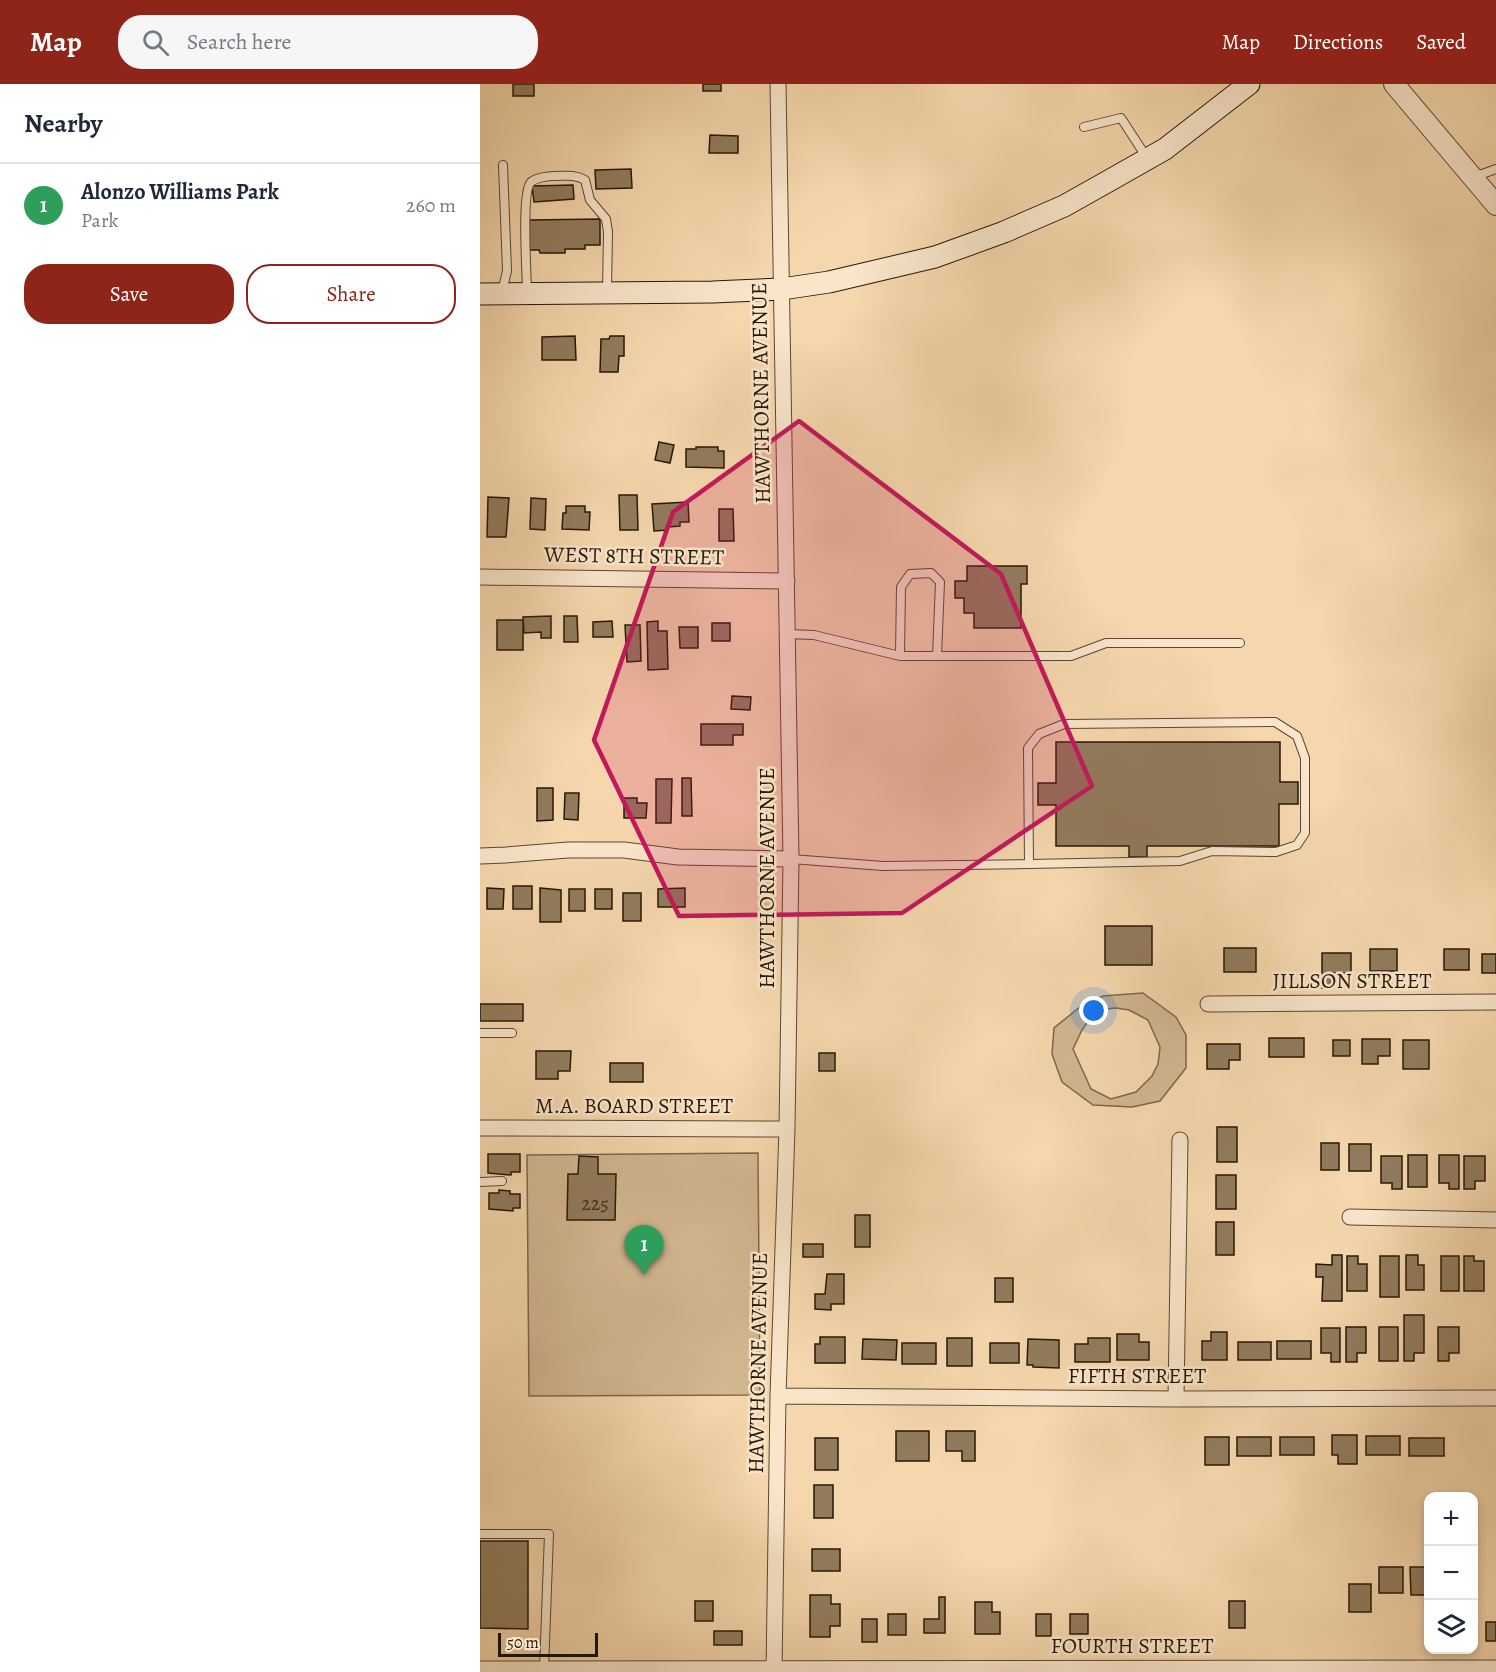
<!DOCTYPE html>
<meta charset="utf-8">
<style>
body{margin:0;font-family:Alegreya,serif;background:#f6f6f7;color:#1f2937}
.controls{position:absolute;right:18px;bottom:18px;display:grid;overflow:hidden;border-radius:12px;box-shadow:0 3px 9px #0003}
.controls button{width:54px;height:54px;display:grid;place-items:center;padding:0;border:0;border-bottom:2px solid #e0e1e3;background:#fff;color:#1f2937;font:30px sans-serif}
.scale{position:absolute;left:18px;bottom:15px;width:100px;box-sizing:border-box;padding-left:6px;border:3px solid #261806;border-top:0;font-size:16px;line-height:21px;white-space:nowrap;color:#261806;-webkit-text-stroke:4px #f9e5ca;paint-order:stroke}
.you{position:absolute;left:614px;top:927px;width:21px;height:21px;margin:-15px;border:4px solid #fff;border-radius:50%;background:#1a73e8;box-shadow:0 0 0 9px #1a73e833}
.badge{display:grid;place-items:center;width:39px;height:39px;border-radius:50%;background:#8f2418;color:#fff;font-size:20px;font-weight:700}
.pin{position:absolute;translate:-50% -50px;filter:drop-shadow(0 2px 3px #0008)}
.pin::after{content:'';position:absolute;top:32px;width:21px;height:18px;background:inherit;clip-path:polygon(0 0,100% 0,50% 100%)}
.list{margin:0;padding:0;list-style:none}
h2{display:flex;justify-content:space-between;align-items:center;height:78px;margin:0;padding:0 24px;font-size:26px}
h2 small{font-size:20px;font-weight:400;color:#747a83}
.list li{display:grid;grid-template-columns:39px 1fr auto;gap:18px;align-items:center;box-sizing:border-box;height:84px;padding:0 24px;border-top:2px solid #e0e1e3}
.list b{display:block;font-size:22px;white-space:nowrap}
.list p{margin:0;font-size:20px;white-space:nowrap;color:#747a83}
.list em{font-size:20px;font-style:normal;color:#747a83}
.actions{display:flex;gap:12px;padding:18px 24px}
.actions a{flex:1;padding:14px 0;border:2px solid #8f2418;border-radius:24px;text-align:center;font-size:21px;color:#8f2418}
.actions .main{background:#8f2418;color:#fff}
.icon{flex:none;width:33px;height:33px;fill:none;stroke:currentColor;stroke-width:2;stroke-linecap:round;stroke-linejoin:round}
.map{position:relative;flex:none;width:1016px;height:1588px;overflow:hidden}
header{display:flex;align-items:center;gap:36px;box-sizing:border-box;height:84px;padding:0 30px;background:#8f2418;color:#fff}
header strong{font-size:28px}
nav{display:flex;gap:33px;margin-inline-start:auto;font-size:21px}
.search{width:420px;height:54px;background:#f6f6f7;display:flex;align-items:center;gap:15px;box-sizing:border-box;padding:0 21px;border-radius:24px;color:#747a83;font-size:22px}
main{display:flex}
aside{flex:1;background:#fff}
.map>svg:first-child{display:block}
.green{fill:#d3b791;stroke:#7c684c;stroke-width:1.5;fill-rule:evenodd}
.building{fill:#927b5d;stroke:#261806;stroke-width:1.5}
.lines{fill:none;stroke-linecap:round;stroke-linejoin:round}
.service-casing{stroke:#5a4830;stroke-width:10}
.minor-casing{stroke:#5a4830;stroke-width:17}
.tertiary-casing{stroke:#5a4830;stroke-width:22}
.secondary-casing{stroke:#261806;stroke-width:23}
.service{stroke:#f9e5ca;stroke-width:8}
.minor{stroke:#f9e5ca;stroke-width:15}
.tertiary{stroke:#f9e5ca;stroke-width:20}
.secondary{stroke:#f9e5ca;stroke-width:21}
.marked{fill:#c2185b;fill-opacity:0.2;stroke:#c2185b;stroke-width:4.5;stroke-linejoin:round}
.labels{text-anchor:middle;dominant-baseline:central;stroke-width:5;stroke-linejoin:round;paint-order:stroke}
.number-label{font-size:20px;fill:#41311c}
.street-label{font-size:22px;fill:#261806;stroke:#f9e5ca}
</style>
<header>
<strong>Map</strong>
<div class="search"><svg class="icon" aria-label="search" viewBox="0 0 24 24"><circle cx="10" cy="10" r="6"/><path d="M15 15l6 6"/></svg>Search here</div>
<nav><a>Map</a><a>Directions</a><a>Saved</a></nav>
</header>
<main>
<aside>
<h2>Nearby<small></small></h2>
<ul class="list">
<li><span class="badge" style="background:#2e9e5b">1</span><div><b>Alonzo Williams Park</b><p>Park</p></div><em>260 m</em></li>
</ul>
<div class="actions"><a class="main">Save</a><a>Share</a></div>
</aside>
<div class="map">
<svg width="1016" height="1588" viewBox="0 0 1016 1588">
<rect width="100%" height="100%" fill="#f6d7ad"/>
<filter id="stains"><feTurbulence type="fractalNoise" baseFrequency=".00333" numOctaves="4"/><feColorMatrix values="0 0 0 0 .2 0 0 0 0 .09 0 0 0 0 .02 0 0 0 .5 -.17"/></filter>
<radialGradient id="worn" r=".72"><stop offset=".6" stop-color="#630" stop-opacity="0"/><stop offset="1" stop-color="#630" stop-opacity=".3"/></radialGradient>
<!-- green -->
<path class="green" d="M663 909 696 933 706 951V984L680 1017 652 1023 613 1021 582 998 572 970 574 944 600 923 623 912ZM636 924 649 926 668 936 680 963 678 980 672 992 656 1008 631 1015 611 1005 593 965 602 946 616 926Z
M278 1069 280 1311 49 1312 47 1071Z"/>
<!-- building -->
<path class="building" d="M33 0H54V12H33Z
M223 0H241V7H223Z
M230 51 258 52V69H229Z
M151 85 152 104 116 105 115 86Z
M93 101 94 115 54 118 52 102Z
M120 135V161H105V165H85V169H60L59 166H49V136Z
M95 252 96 276H62V253Z
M130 252H144V272H139L138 288H120L121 255H129Z
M179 358 194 361 190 379 175 376Z
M216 363H238V367H244V384L206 383V365H216Z
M139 411H157L158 446H140Z
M8 413 29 414 26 453H7Z
M51 414 66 415 65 446 50 445Z
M208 418 209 438H200V442L188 443V446L174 447 172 420Z
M86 422H105V428H110L109 446 82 445 83 429H86Z
M239 425H253L254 457H239Z
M487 482H547V500H541V544H494V529H484V514H475V497H487Z
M71 532V554H61V548L44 549 43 533Z
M84 532H97L98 558H84Z
M17 536H43V566H17Z
M132 537 133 553H113V538Z
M178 537V547H187L188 585 168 586 167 538Z
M232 539H250V557H232Z
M145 541H160L161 577 147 578Z
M199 543H218V564H200Z
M252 612 271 613 270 626 251 625Z
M221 640H263V651H253V661H221Z
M576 658H800V698H818V720H799V762H667V773H649V762H576V721H558V699H576Z
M202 694H211L212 732H202Z
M176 695H192L191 739H176Z
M57 704H73V736L57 737Z
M85 709H99L98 736 84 735Z
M144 714H157V719H167L166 734H144Z
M33 802H52V825H33Z
M7 804 24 805 23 825H7Z
M60 804 81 806V838H60Z
M205 804V823H178V805Z
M89 805H105V827H89Z
M115 805H132V825H115Z
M143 809H161V837H143Z
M625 842H672V881H625Z
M744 864H776V888H744Z
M890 865H917V887H890Z
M964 865H989V886H964Z
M842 869H871V889H851V904H842Z
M1002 870H1016V889H1002Z
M0 920H43V937H0Z
M789 954H824V973H789Z
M882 955H910V972H898V980H882Z
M853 956H870V972H853Z
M923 956H949V985H923Z
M727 960H760V976H749V985H727Z
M56 967H91L90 987H78V995H56Z
M339 969H355V987H339Z
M130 979H163V998H130Z
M737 1043H757V1078H737Z
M841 1059H859V1086H841Z
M869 1060H891V1087H869Z
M8 1070H40V1088H31V1091L8 1089Z
M928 1071H947V1103H928Z
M959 1071H979V1105H969V1099H959Z
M99 1072 118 1073V1090H136L135 1136H87L88 1090H98Z
M901 1072H922V1105H912V1099H901Z
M984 1072H1005V1097H995V1105H984Z
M736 1091H756V1125H736Z
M19 1106 30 1107V1110H40V1124H33V1127L9 1125V1109H19Z
M375 1131H390V1163H375Z
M736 1138H754V1171H736Z
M323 1160H343V1173H323Z
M852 1171H862V1217H842L843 1193H836V1180L852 1181Z
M926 1171H938V1181H944V1206H926Z
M867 1172H878V1180H887V1207H867Z
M900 1172H919V1213H900Z
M961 1172H979V1207H961Z
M984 1172H994V1177H1004V1207H984Z
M347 1190H364V1220H351V1226L335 1225V1210H345Z
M515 1194H533V1218H515Z
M924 1231H944V1269H934V1277H924Z
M866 1243H886V1269H877V1278H866Z
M899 1243H918V1277H899Z
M958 1243H979V1269H969V1277H958Z
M841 1244H860V1278H851V1269H841Z
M731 1248H747V1276H722V1257H731Z
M637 1250H659V1258H669V1276H637Z
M340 1253H365V1279H335V1260H340Z
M467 1254H492V1282H467Z
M608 1254H630V1278H595V1260H608Z
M383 1255 417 1256 416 1276 382 1275Z
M548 1255 579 1256V1284L553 1283V1281H547Z
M797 1257H831V1275H797Z
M758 1258H791V1276H758Z
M422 1259H456V1280H422Z
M510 1259H539V1279H510Z
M416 1347H449V1377H416Z
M466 1347H495V1377H482V1367H466Z
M852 1351H877V1380H858V1371H852Z
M886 1352H920V1371H886Z
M725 1353H749V1381H725Z
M757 1353H791V1372H757Z
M800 1353H834V1371H800Z
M335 1354H358V1386H335Z
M929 1354H964V1372H929Z
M334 1401H353V1434H334Z
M0 1457H48V1545L0 1544Z
M332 1465H360V1487H332Z
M899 1483H923V1509H899Z
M930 1483H948V1511H931Z
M869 1500H891V1528H869Z
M330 1511H351V1520H360V1542H350V1553H330Z
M459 1513H465V1549H444V1535H459Z
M215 1517H233V1537H215Z
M749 1517H765V1544H749Z
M495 1518H512V1528H520V1550H495Z
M408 1530H426V1551H408Z
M556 1530H571V1552H556Z
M590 1530H608V1550H590Z
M382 1535H397V1558H382Z
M1006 1538H1016V1557H1006Z
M234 1547H262V1561H234Z"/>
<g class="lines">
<!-- service casing -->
<g class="service-casing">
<path id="service" d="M604 43 641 34 667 74
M994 93 1016 85
M22 208 27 187 23 81
M47 208C47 191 41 107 51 98 56 94 67 92 74 92 85 92 95 90 105 96L110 116 126 135 128 148 127 207
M308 550 334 551 420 572H591L626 559H760
M420 572 421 503 430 490 451 489 460 498 457 572
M311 775 403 782 549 780 700 777 732 767 796 768 817 761 825 749V674L817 652 795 638 584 640 559 650 548 664 549 780
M0 949H32
M0 1098 22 1097
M0 1450H69L64 1585"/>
</g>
<!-- minor casing -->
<g class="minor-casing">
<path id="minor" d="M0 493 307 497
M0 772 26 771 88 766H144L198 773 311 775
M728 920 1016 918
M0 1044 307 1045
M870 1133 1016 1136
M298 1312 696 1315 1016 1314
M696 1315 700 1056
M0 1585 1016 1584
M294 1588 298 1312 307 1045 311 775 298 0"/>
</g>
<!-- tertiary casing -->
<g class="tertiary-casing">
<path id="tertiary" d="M914 0 1016 121"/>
</g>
<!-- secondary casing -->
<g class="secondary-casing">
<path id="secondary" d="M0 210 233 208 302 205 349 198 455 173 524 148 584 122 625 99 685 65 769 0"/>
</g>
<!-- service -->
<use href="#service" class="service"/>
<!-- minor -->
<use href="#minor" class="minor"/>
<!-- tertiary -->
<use href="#tertiary" class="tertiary"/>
<!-- secondary -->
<use href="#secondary" class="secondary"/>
</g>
<!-- marked area -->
<path class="marked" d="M319 337 521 490 612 702 422 829 199 832 114 656 193 428Z"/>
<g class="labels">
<!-- number labels -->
<g class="number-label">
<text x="115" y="1119">225</text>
</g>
<!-- street labels -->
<g class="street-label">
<text transform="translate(281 309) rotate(-91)">HAWTHORNE AVENUE</text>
<text transform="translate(154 472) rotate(1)">WEST 8TH STREET</text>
<text transform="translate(287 794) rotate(-90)">HAWTHORNE AVENUE</text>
<text x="872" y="897">JILLSON STREET</text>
<text x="154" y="1022">M.A. BOARD STREET</text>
<text transform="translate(278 1279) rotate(-89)">HAWTHORNE AVENUE</text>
<text x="657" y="1292">FIFTH STREET</text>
<text x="652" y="1562">FOURTH STREET</text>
</g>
</g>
<rect width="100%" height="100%" filter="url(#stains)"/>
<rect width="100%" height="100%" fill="url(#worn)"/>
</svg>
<div class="controls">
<button>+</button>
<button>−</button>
<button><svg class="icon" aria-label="layers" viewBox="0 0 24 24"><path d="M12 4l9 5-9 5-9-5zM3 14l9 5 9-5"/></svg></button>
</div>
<div class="scale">50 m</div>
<div class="you"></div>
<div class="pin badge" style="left:164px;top:1191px;background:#2e9e5b">1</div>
</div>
</main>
